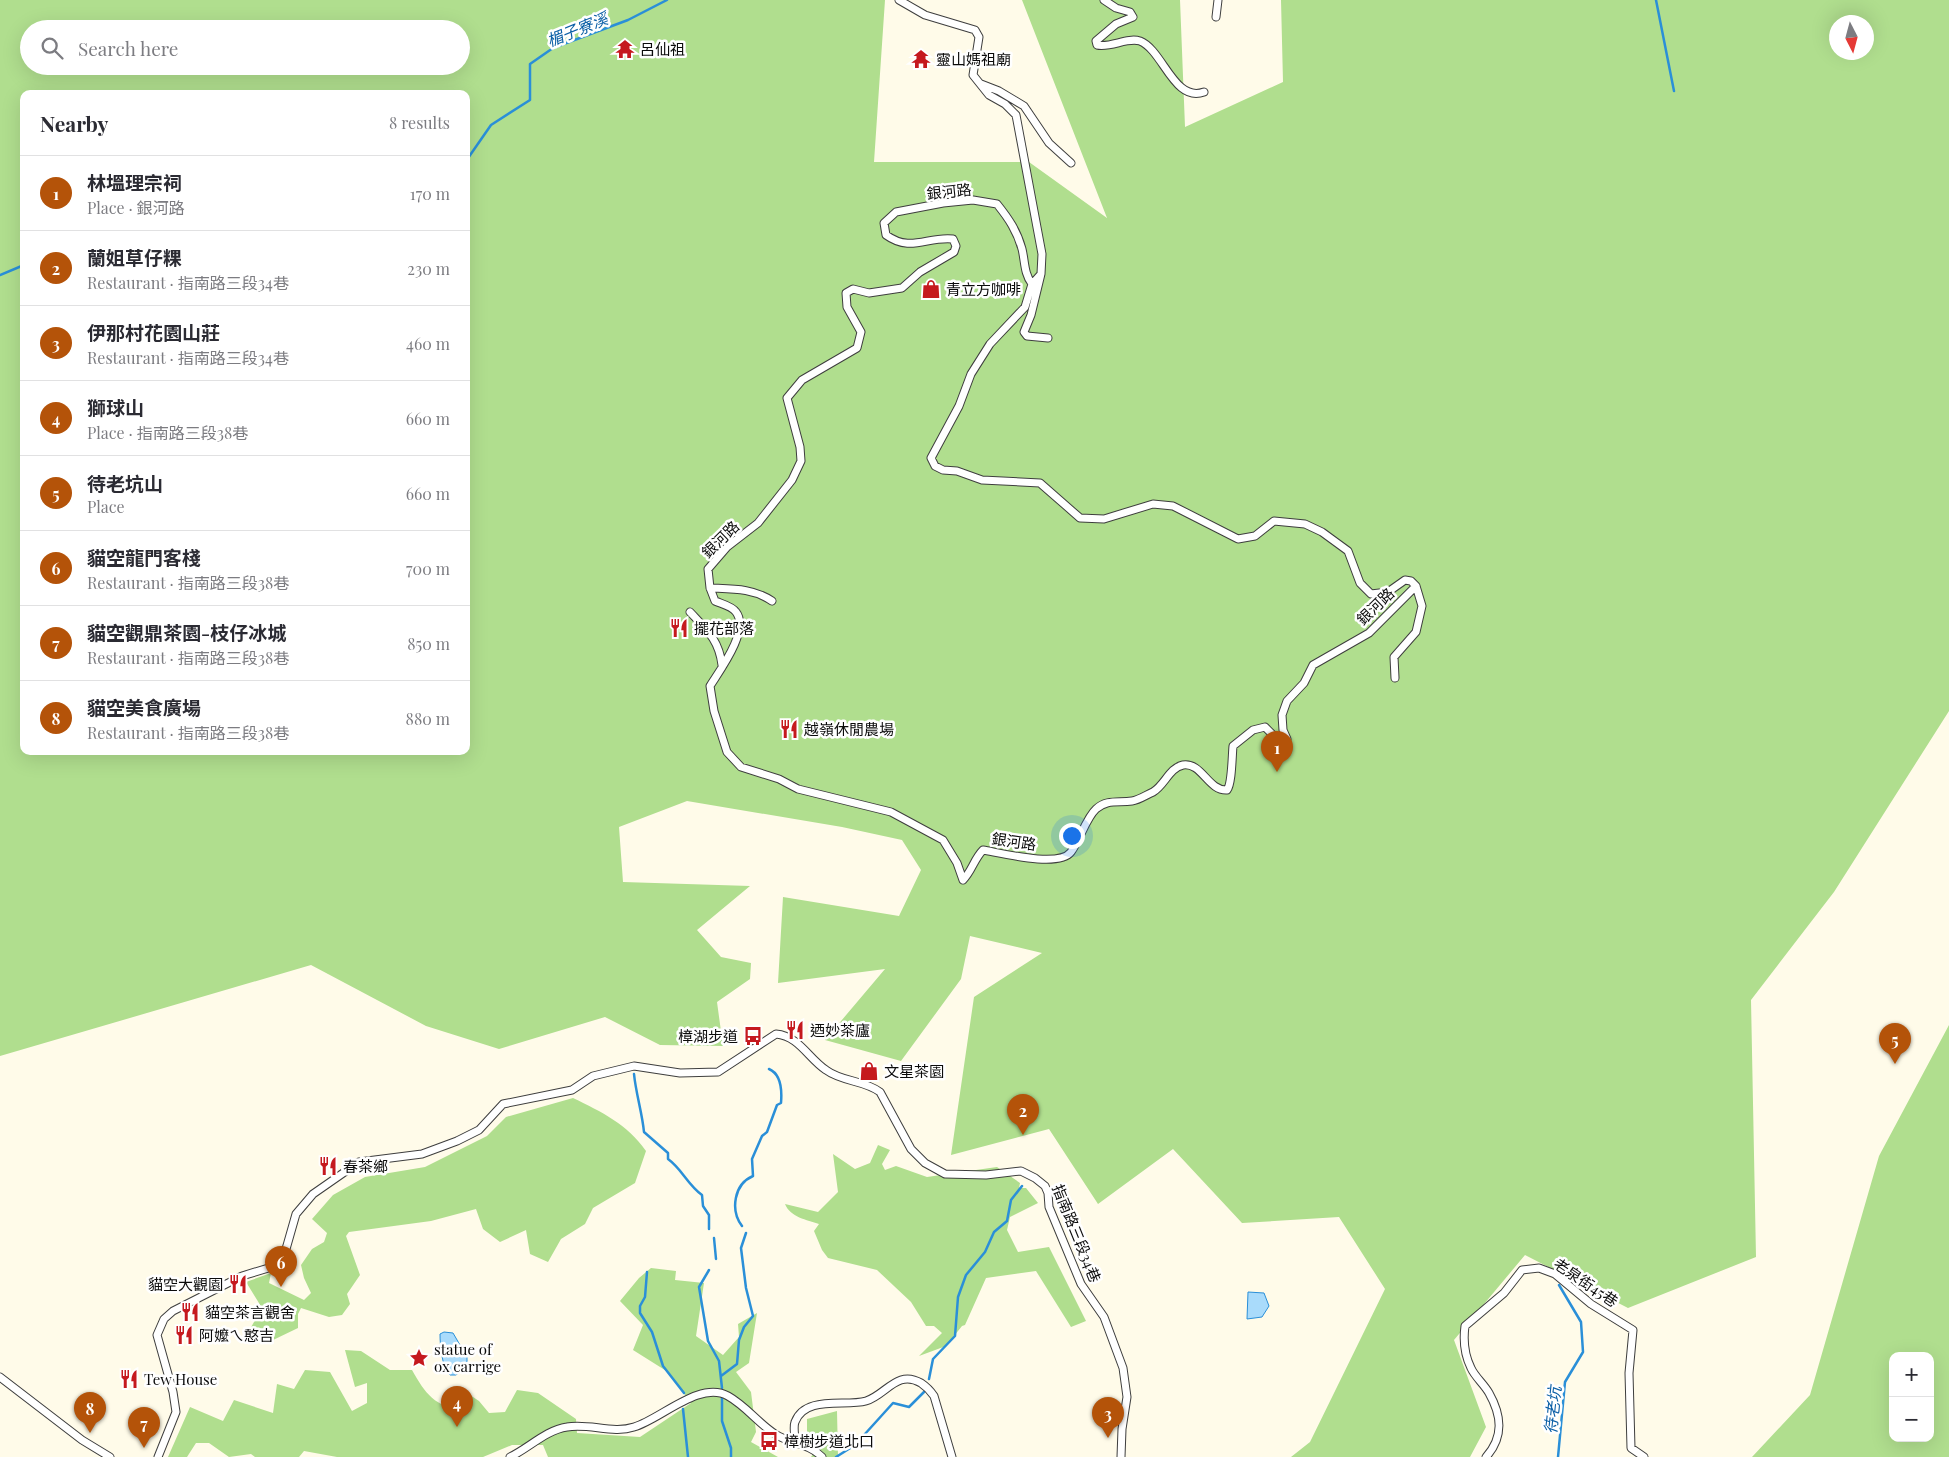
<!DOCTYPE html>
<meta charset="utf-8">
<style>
body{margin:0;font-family:"Playfair Display","Noto Sans TC",serif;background:#f2f2f3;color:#2b2b33}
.controls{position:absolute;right:15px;bottom:15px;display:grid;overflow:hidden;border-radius:10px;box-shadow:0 5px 20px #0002}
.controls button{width:45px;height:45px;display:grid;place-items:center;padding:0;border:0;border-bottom:1px solid #e1e1e2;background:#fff;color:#2b2b33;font:25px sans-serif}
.compass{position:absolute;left:1829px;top:15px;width:45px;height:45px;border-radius:50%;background:#fff;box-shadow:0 5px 20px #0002;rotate:174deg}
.you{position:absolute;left:1071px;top:835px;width:18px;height:18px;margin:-12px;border:4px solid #fff;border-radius:50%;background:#1a73e8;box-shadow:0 0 0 8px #1a73e833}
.badge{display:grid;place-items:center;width:32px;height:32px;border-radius:50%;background:#b45309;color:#fff;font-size:16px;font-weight:700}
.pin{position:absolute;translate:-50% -41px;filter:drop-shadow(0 1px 2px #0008)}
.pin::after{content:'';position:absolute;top:26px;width:18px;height:15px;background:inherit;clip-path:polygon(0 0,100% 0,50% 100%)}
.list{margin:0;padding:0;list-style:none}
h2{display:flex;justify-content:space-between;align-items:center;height:65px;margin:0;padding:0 20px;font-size:21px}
h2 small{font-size:16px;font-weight:400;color:#7c7c81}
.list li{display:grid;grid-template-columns:32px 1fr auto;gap:15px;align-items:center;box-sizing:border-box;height:75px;padding:0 20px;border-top:1px solid #e1e1e2}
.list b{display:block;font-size:19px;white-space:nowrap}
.list p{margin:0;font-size:16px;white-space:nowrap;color:#7c7c81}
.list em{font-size:16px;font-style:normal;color:#7c7c81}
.icon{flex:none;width:28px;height:28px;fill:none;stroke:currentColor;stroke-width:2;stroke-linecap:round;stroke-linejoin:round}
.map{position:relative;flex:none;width:1949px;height:1457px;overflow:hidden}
.search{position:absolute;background:#fff;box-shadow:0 5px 20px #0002;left:20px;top:20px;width:450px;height:55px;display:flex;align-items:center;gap:12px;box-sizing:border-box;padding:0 18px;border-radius:28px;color:#7c7c81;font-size:19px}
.panel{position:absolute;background:#fff;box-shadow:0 5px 20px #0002;left:20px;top:90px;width:450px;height:665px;border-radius:10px}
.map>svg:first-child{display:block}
.forest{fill:#b0de8e;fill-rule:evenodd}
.water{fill:#a9dbfb;stroke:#2a8fd8}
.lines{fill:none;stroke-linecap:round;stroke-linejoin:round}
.stream{stroke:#2a8fd8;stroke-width:2.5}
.minor-casing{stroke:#3e3e3e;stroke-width:9}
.minor{stroke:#fff;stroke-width:7}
.labels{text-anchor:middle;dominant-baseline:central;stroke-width:5;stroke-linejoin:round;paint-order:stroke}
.poi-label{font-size:15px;fill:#0b0b0b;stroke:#fff;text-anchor:start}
.street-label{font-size:15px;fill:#0b0b0b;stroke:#fff}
.water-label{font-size:16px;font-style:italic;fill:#0b5fa6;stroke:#fff}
</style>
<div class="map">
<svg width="1949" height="1457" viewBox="0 0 1949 1457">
<rect width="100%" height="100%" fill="#fffbe9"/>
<!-- forest -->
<path class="forest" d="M0 0H885L874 162H1029L1107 218 1022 0H1180L1185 127 1283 82 1281 0H1949V711L1834 892 1751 1000 1756 1257 1628 1308 1525 1255 1454 1340 1486 1427 1470 1457H1291L1310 1442 1385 1289 1339 1217 1242 1223 1173 1149 1098 1204 1049 1129 951 1155 974 997 1042 953 970 936 961 979 901 1061 825 1040 885 969 778 983 783 897 899 916 921 870 902 840 842 827 687 801 619 827 623 882 750 886 697 930 721 957 751 963 750 979 717 1002 723 1046 660 1045 605 1017 499 1049 426 1026 311 965 0 1056ZM1836 22H1866V52H1836ZM29 29H461V66H29ZM24 94H466V751H24Z
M1949 1025V1457H1752L1810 1395 1879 1156ZM1893 1356H1930V1438H1893Z
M573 1098C602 1112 627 1124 646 1151L635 1183 593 1208 585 1224 561 1239 548 1262 530 1254 526 1230 500 1242 483 1229 476 1209 431 1221 349 1232 346 1236 360 1275 347 1294 350 1304 342 1315 329 1317 301 1308 298 1314V1328L271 1341 261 1340 250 1329 262 1308 246 1282 271 1273 269 1283 304 1300 311 1293 304 1278 301 1265 312 1249 324 1242 327 1233 312 1219 333 1195 365 1177 425 1167 487 1136 506 1117Z
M878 1145 890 1150 882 1164 885 1170 896 1166 927 1177 997 1167 1020 1183 1019 1188H1026L1038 1203 1010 1217 1007 1230 1018 1252 1049 1247 1086 1321 1071 1327 1036 1271 986 1278 965 1325 962 1326 946 1346 919 1356 942 1333 934 1326H926L911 1302 877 1270 828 1258 822 1250 814 1231 819 1224C807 1220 790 1217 785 1204L818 1212 838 1192 833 1154 855 1169 870 1163Z
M651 1268 676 1271 675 1280 704 1283 696 1336 723 1355 739 1337 738 1324 757 1313 749 1363 736 1372 751 1392 756 1432 751 1442 778 1457H548L543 1445H512L483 1457H337L304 1451 299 1457H255L251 1454 229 1457 209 1443H196L187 1457H168L190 1407 223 1421 234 1400 273 1413 277 1384 294 1389 305 1370 330 1372 352 1411 367 1403V1383L355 1387 345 1350 361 1351 390 1370H412C425 1393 435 1408 464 1409V1391L479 1401 489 1413 505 1412 517 1390 538 1393 576 1419 577 1433 640 1437 691 1403 668 1372 633 1350 643 1325 620 1301 639 1278Z
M837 1411 838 1457H811L817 1449 807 1437V1419Z"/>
<!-- water -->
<path class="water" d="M1248 1292 1264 1293 1269 1306 1262 1317 1247 1319Z
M444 1332 453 1333 467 1357V1366L456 1375H450C442 1368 440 1346 440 1334Z"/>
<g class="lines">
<!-- stream -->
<path class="stream" d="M1656 0 1674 91
M466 161 491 125 530 100V64L553 48 628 20 667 0
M0 275 24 265
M634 1074C636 1094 642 1112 644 1132L668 1153V1159C682 1169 687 1184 702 1195L703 1206 709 1215V1229
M742 1226C730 1210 734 1184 753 1176L752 1159 762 1136 767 1132 777 1105 781 1103C782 1091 781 1074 769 1069
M714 1238 716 1259
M709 1270 699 1287 708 1341 719 1361 722 1388
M647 1272 645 1297 640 1306V1313L652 1332 663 1366 684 1393
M721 1376 737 1364 739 1340 744 1327 753 1316 746 1288 741 1248 746 1233
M929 1379 933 1359 955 1336 958 1297 966 1275 985 1252 994 1232 1007 1221 1011 1200 1022 1186
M722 1397V1421L731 1448V1457
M683 1409 688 1457
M836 1457 855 1445 893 1403 909 1407 924 1392
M1558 1457 1565 1382 1583 1352 1581 1322 1559 1285"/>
<!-- minor casing -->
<g class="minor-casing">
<path id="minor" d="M899 0 925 15 975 30 979 37 973 75 989 95 1005 104 1016 115 1042 254 1041 274 1032 284 1025 307 990 344 971 374 959 406 931 458 935 466 943 470 957 471 982 480 1040 483 1080 518 1104 519 1153 504 1173 506 1238 539 1255 536 1274 521 1305 524 1322 532 1348 551 1360 583 1371 594 1388 592 1405 580 1411 581 1416 586 1369 633 1313 665 1304 683 1287 701 1282 715 1283 730 1287 739 1286 743 1282 744 1265 727 1253 730 1233 746C1232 756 1232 784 1227 790 1208 791 1202 762 1183 765 1169 768 1165 785 1153 792 1146 795 1139 800 1132 801 1118 803 1107 799 1096 809 1086 818 1080 840 1071 852 1059 868 1001 853 983 850 974 859 972 871 963 880L957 863 943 840 891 812 798 789 779 779 741 767 727 752 714 711 710 686C720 670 750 630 736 612 732 606 722 604 715 601L710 588 708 569 727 547 758 523 792 480 801 461 800 447 787 398 802 380 857 348 861 332 847 307 846 293 853 289 869 293 902 288 920 272 954 252 956 246 953 239C927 236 911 253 886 235L884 223 896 212 943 203 973 200 997 204C1009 219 1017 231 1022 249 1025 261 1024 274 1032 284
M1104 0 1116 8 1130 12 1133 17 1116 24 1096 41 1097 45C1111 48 1127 37 1140 41 1163 50 1174 103 1204 92
M1216 17 1218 0
M981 84 999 91 1024 106 1049 143 1071 163
M1041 274 1031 315 1024 332 1027 336 1048 338
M710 588C732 589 753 588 772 601
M690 612C707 630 719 640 722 665
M1395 678 1394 657 1416 632 1422 606 1416 586
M0 1377 82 1440 110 1457
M795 1441C795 1435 793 1427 795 1422 805 1395 845 1407 866 1401 886 1395 897 1369 921 1383 927 1387 930 1390 934 1396L952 1457
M158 1457 176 1412 173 1392 157 1335 164 1319 173 1311 242 1276 275 1266 284 1256 296 1214 313 1194 359 1162 422 1154 457 1141 479 1130 503 1104 572 1090 593 1076 634 1066 680 1073 718 1072 776 1034C799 1036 808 1058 826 1070 842 1082 864 1080 880 1092L911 1149 925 1163 945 1174 986 1175 1021 1171 1035 1178 1045 1186 1048 1193 1049 1207 1081 1284 1104 1317 1123 1368 1127 1397 1122 1429 1121 1457
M510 1457C529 1448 546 1430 567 1427 589 1423 613 1434 634 1427 661 1419 700 1380 728 1396 746 1406 758 1423 775 1434 790 1444 809 1443 822 1457
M1486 1457C1504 1437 1502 1416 1489 1393 1484 1384 1475 1377 1471 1368 1464 1354 1463 1341 1465 1326L1504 1293 1522 1270 1539 1268 1555 1274 1591 1304 1633 1330 1629 1373 1631 1448 1644 1457"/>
</g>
<!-- minor -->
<use href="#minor" class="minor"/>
</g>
<!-- icons -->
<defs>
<g id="temple-bare" transform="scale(1.5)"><path d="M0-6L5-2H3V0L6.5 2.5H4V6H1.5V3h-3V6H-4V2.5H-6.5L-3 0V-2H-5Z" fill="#c5191e" stroke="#fff" stroke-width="2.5" paint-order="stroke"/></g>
<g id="shop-bare" transform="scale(1.5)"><path d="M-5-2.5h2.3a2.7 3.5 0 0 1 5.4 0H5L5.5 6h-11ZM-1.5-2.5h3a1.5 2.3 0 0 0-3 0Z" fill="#c5191e" stroke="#fff" stroke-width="2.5" paint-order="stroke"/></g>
<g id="restaurant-bare" transform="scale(1.5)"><path d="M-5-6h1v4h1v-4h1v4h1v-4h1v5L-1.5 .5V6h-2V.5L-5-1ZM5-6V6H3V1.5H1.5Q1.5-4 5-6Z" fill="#c5191e" stroke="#fff" stroke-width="2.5" paint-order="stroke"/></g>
<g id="bus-bare" transform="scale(1.5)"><path d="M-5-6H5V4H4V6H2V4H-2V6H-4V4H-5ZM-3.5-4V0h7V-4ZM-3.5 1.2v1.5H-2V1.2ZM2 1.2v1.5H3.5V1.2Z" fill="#c5191e" stroke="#fff" stroke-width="2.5" paint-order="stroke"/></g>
<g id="sight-bare" transform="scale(1.5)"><path d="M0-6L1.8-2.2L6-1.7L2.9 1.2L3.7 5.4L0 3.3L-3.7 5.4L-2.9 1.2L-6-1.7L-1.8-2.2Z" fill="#c5191e" stroke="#fff" stroke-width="2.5" paint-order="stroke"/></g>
</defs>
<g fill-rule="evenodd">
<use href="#temple-bare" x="625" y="49"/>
<use href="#temple-bare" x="921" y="59"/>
<use href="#shop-bare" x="931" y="289"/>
<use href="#restaurant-bare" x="679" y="628"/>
<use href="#restaurant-bare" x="789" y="729"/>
<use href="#restaurant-bare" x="795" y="1030"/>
<use href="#bus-bare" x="753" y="1036"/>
<use href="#shop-bare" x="869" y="1071"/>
<use href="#restaurant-bare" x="328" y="1166"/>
<use href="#restaurant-bare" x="238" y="1284"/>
<use href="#restaurant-bare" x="190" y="1312"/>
<use href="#restaurant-bare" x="184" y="1335"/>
<use href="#sight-bare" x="419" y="1358"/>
<use href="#restaurant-bare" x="129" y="1379"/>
<use href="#bus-bare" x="769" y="1441"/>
</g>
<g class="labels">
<!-- poi labels -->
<g class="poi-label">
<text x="640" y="49">呂仙祖</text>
<text x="936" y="59">靈山媽祖廟</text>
<text x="946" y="289">青立方咖啡</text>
<text x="694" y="628">擺花部落</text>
<text x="804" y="729">越嶺休閒農場</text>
<text x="810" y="1030">迺妙茶廬</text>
<text x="738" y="1036" text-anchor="end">樟湖步道</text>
<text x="884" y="1071">文星茶園</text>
<text x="343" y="1166">春茶鄉</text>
<text x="223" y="1284" text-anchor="end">貓空大觀園</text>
<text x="205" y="1312">貓空茶言觀舍</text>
<text x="199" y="1335">阿嬤ㄟ憨吉</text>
<text x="434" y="1349">statue of<tspan x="434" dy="17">ox carrige</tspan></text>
<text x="144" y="1379">Tew House</text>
<text x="784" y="1441">樟樹步道北口</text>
</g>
<!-- street labels -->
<g class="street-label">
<text transform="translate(949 191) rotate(-6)">銀河路</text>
<text transform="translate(720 539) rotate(-44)">銀河路</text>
<text transform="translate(1375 606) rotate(-44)">銀河路</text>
<text transform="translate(1014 841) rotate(8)">銀河路</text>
<text transform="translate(1077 1233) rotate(68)">指南路三段34巷</text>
<text transform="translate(1586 1282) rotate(34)">老泉街45巷</text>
</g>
<!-- water labels -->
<g class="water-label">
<text transform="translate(577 29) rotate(-22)">楣子寮溪</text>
<text transform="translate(1552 1410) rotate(-84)">待老坑</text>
</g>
</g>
</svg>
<div class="controls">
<button>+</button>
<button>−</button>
</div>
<svg class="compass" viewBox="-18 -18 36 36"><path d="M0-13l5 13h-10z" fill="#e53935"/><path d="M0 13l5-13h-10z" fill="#7c7c81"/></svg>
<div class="you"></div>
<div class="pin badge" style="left:1277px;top:772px">1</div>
<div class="pin badge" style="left:1023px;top:1135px">2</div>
<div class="pin badge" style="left:1108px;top:1438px">3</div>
<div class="pin badge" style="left:457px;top:1427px">4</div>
<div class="pin badge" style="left:1895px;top:1064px">5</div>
<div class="pin badge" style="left:281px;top:1287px">6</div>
<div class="pin badge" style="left:144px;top:1448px">7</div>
<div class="pin badge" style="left:90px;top:1433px">8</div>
<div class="search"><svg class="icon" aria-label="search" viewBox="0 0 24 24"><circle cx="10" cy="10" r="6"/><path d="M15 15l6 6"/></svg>Search here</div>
<section class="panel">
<h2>Nearby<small>8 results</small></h2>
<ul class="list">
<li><span class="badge">1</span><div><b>林塭理宗祠</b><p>Place · 銀河路</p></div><em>170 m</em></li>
<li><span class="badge">2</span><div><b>蘭姐草仔粿</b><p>Restaurant · 指南路三段34巷</p></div><em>230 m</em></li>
<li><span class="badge">3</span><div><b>伊那村花園山莊</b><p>Restaurant · 指南路三段34巷</p></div><em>460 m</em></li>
<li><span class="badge">4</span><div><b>獅球山</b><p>Place · 指南路三段38巷</p></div><em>660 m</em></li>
<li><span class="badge">5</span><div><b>待老坑山</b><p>Place</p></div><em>660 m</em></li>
<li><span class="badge">6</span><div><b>貓空龍門客棧</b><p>Restaurant · 指南路三段38巷</p></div><em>700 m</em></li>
<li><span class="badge">7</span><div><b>貓空觀鼎茶園-枝仔冰城</b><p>Restaurant · 指南路三段38巷</p></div><em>850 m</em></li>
<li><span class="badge">8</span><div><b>貓空美食廣場</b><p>Restaurant · 指南路三段38巷</p></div><em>880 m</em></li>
</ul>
</section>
</div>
